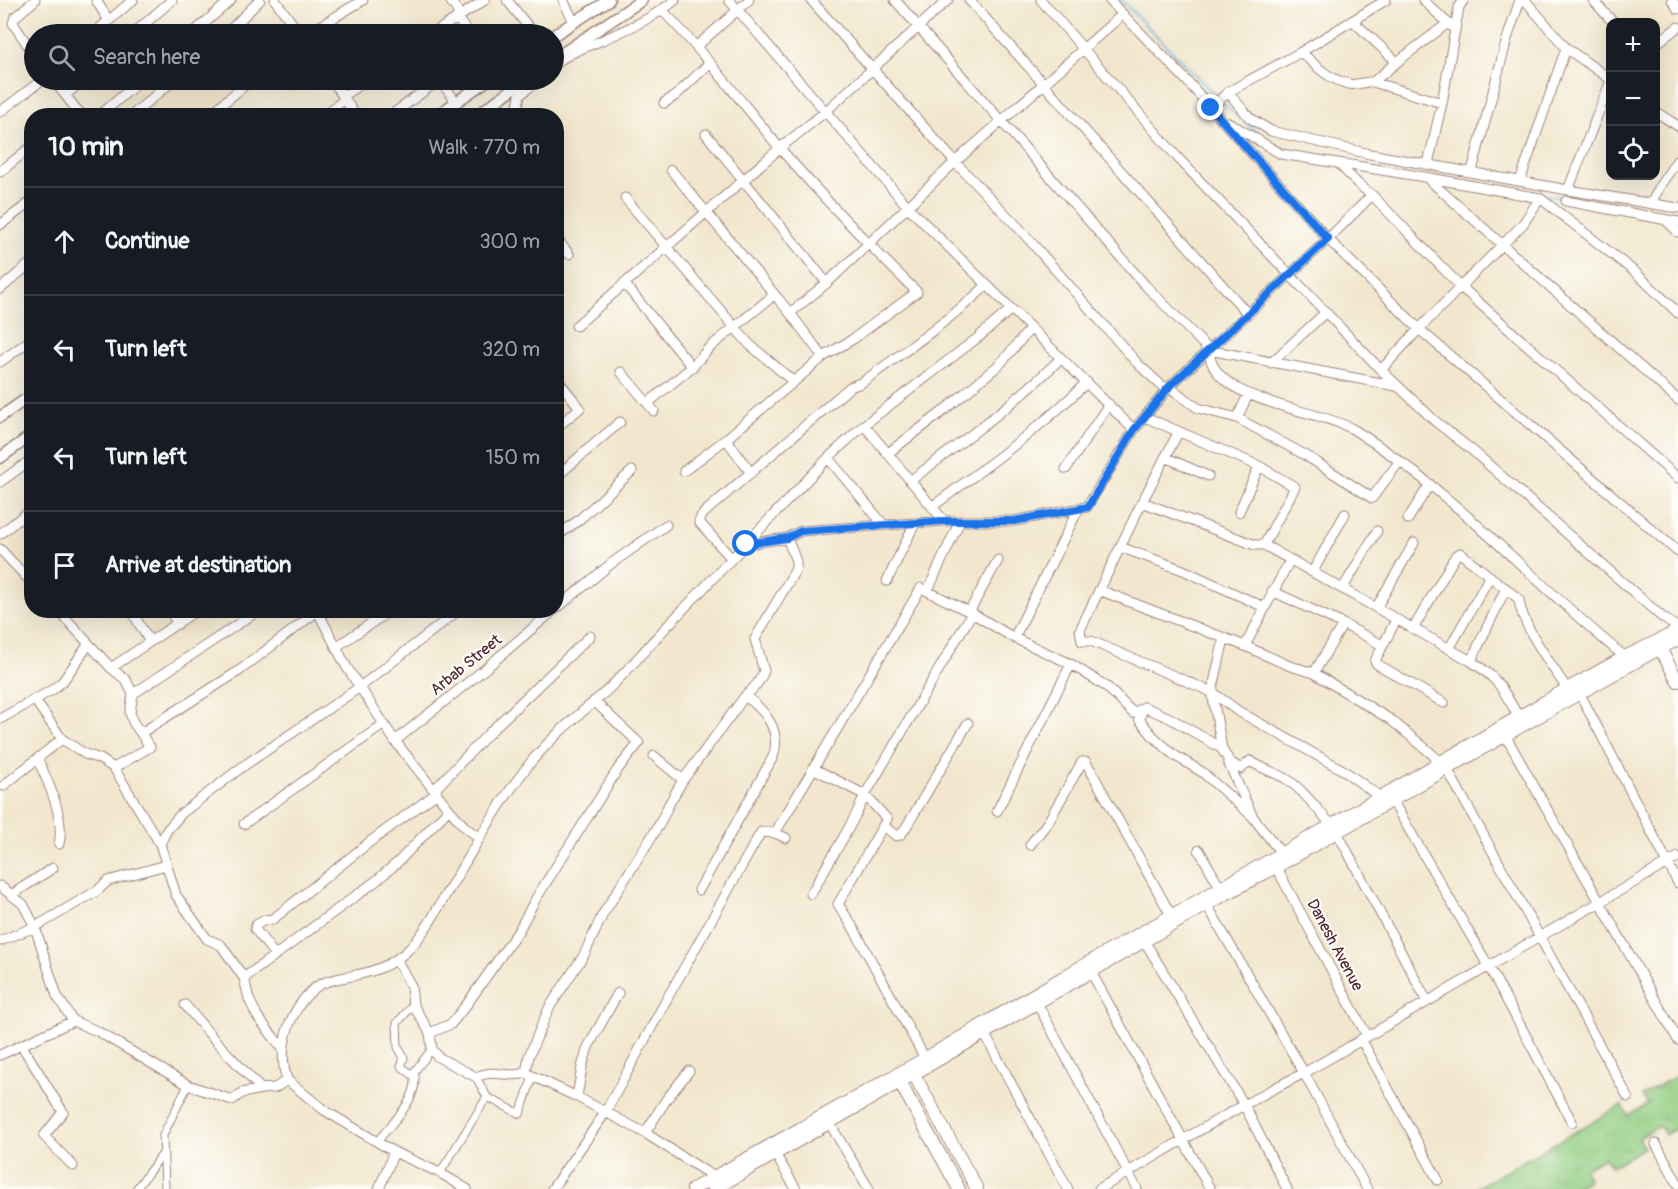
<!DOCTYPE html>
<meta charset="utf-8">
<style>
body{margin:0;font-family:Pangolin,sans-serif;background:#242831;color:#f1f3f6}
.controls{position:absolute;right:18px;top:18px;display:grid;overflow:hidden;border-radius:12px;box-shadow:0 6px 24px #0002}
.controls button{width:54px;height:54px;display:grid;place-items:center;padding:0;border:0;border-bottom:2px solid #363941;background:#171b24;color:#f1f3f6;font:30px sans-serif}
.stop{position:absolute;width:18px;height:18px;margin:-14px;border:4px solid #1a73e8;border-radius:50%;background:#fff}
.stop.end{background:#1a73e8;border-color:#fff;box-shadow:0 2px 6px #0008}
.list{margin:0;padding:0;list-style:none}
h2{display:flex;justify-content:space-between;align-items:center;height:78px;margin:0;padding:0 24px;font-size:26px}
h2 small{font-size:20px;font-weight:400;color:#9ea1a6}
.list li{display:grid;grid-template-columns:39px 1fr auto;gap:18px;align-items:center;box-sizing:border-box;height:108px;padding:0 24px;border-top:2px solid #363941}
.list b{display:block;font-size:22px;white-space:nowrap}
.list em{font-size:20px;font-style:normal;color:#9ea1a6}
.icon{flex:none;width:33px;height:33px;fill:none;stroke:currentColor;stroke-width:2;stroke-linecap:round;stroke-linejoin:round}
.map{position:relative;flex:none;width:1678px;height:1189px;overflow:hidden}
.search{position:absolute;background:#171b24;box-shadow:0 6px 24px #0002;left:24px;top:24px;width:540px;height:66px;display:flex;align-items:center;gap:15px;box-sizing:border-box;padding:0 21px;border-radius:33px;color:#9ea1a6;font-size:22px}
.panel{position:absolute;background:#171b24;box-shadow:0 6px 24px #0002;left:24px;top:108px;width:540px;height:510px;border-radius:24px}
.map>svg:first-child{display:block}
.park{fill:url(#park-tufts);stroke:#6e7656;stroke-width:1.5}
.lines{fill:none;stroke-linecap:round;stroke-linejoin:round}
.stream{stroke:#62afdb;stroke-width:2}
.pedestrian-casing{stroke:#9e837c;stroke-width:9}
.minor-casing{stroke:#9e837c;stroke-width:11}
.tertiary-casing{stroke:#9e837c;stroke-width:13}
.secondary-casing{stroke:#9e837c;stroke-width:14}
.pedestrian{stroke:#fff;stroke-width:7}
.minor{stroke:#fff;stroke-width:9}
.tertiary{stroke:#fff;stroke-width:10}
.secondary{stroke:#fff;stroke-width:12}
.route{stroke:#1a73e8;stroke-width:8}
.labels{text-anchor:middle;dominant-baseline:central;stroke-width:4.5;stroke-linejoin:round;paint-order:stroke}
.street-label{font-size:16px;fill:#4a1f2b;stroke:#fdfcf7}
</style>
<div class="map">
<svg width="1678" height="1189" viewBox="0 0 1678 1189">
<defs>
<pattern id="park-tufts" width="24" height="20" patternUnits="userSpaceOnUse" patternTransform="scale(1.5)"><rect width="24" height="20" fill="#92cd82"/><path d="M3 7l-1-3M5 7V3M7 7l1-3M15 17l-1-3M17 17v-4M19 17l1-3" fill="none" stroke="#7fb070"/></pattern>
</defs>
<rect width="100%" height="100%" fill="#fdfcf7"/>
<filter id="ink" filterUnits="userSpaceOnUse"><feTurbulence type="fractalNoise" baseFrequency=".0167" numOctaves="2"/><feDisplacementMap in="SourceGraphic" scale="12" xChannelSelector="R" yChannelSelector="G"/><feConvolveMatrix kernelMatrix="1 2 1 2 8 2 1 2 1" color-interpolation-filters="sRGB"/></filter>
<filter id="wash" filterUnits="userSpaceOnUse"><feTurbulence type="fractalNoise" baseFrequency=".008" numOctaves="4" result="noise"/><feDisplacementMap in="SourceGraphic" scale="24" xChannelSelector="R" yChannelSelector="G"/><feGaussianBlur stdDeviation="1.35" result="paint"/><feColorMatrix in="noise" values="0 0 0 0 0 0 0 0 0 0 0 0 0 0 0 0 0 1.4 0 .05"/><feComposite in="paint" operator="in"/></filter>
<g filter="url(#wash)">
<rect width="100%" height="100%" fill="#f2e7ce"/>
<!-- park -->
<path class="park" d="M1678 1075V1127L1665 1135 1660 1126 1639 1138 1644 1148 1611 1167 1605 1157 1584 1169 1589 1180 1573 1189H1474L1622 1105 1628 1115 1647 1105 1642 1095Z"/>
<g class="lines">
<!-- stream -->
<path class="stream" d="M1121 0 1218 98
M1222 102 1263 138
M1275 145 1289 151
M1540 194 1564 198"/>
</g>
</g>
<g filter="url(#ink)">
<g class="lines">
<!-- pedestrian casing -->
<g class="pedestrian-casing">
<path id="pedestrian" d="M413 1005 397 1023 398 1047 404 1058 401 1066 415 1077
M487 1097 520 1114 533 1076
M377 1142C392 1122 421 1098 414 1072L432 1049
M440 1173 487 1097 476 1077
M136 1189 164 1152
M165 1189 163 1135 188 1085"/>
</g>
<!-- minor casing -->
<g class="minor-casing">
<path id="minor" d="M96 0 109 21
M275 0 300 34
M450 0 458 12 457 18 469 34
M507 0 534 34
M563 0 574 22
M729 0 909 208 1134 430
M811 0 955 162 1018 227 1137 363 1163 387H1169L1198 408 1237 418
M895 0 1145 285 1209 350 1396 386
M969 0 1248 314
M1041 0 1177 157 1381 370 1436 422 1473 451 1662 617 1678 628
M1109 0 1187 81 1328 239 1419 329 1678 552
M1423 0 1452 27
M1525 0 1566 48 1610 79
M1593 0 1613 22
M1672 0 1678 9
M662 10C704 53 740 100 778 146 822 197 869 245 917 292L853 339 823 357 726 439 684 471
M1353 21 1397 62 1373 82
M93 34 133 0
M133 34 172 0
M192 34 231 0
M226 34 260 0
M307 34 363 0
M432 34 485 0
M1656 44 1678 27
M697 46 749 0
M1301 52C1315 65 1329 80 1349 84 1357 86 1364 81 1373 82L1442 103
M34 55 13 23 15 17 35 0
M1397 62 1448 23
M554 65C567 53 584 48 600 41 625 30 654 18 675 0
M53 80 77 110 84 116
M332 80 356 116
M440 80 456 102
M1228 92 1250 118 1271 131 1370 154 1568 190 1678 208
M66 95 83 80
M343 96 366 80
M664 103 675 96 710 63
M1211 108 1228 92 1301 52 1386 0
M0 112 42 80
M1656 112 1678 126
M99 116 141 80
M131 116 174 80
M208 116 251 80
M323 116 345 99
M390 116 439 80
M516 116 520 95 538 80
M1228 122 1281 154 1425 177 1540 198 1635 272 1678 313
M706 134 827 283
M1338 163 1358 184 1372 195 1461 287 1678 478
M1428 164 1442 103 1459 7 1464 0
M671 170 790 313 823 357
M1472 171 1507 39 1520 0
M0 172 32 146
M1428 179 1678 400
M1520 181 1566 48
M1568 190 1610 83
M625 198 749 344 794 382
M1566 201 1678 222
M1652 202 1661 184 1678 159
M1666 220 1678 232
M0 225 32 201
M556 238 569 254
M624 283 692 367
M0 289 32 262
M790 313 827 283 955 162 1123 14
M576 326 780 148 825 112 948 0
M1209 350C1211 404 1320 408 1356 431 1456 494 1534 583 1625 657
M0 362 32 339
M1271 363 1326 312
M1381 370 1419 329 1523 224 1540 198
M621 372 654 411
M556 378 580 408 556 428
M1248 395 1237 418 1305 455 1372 498 1399 462
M648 403 692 367 709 348 774 295
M1145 417 1259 466 1295 487 1264 545
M864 425 944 521
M1178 433 1142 502 1080 630 1082 641H1091L1212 692 1238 711 1343 770 1380 797
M726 439 751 473
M888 453 941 413 1000 364 1031 328
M1165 457 1208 476
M828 458 883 524
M1066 469 1109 404
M556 477 620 422
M910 481C962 441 1015 404 1061 358
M0 482 32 459
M1142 502 1255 545H1264L1471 661C1499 679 1502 688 1518 716
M932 507C985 467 1040 429 1087 382
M1239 512 1259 466
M1408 519 1430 484
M0 534 32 509
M556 537 580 519 632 471
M746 544 787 538 801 531 944 521H1014L1087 507 1134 430 1169 387 1328 239 1372 195
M1120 547 1183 570 1264 607
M0 549 32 583
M732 559 699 522 701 517 705 512 850 387 861 383C904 352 947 322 986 286
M1313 571 1345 514
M887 581 915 523
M1343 588 1377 531
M928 590 959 523
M1099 590 1245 646 1290 666 1314 673 1391 720 1432 754 1439 762
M1272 591 1343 624 1382 645
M1376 608 1414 543
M556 609 612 563 666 525
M58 610 111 668 126 680 133 694 130 713 133 722 150 747 114 768
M169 610 178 624
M317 610 346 666 395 741 449 809 464 826 479 838
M969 612 998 560
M135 617 150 642
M1396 620 1375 661 1377 664 1444 703
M1413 629 1456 555 1460 553 1519 599C1520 623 1553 667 1567 689
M1014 638 1079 508
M1245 646 1290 560
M336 647 391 610
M1449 649 1490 576
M1471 661 1506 588
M111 668 197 610
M1314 673 1343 624
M133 694 259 610
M1580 694 1678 883
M34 699 62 739 85 754 100 759 114 768 160 844 176 895 207 939 221 945 244 978 249 999 257 1016 282 1048
M1144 707 1139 719 1153 736 1174 755 1202 772 1253 817 1281 853
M0 719 52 690 63 681 88 645
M141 733 239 671 319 610
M1505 735 1678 1040
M395 741 486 668 554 610
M1222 749 1212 692 1224 639
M654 756 683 780
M38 760C49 783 65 819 59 844
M1228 762 1252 815
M813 768 865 795 887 819 838 904 854 929 928 1064
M1447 769 1628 1097
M3 786 62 739
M434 790 492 730 590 636
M1392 800 1489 967 1572 1122
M997 811 1071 664
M244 824 384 724
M884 826 896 836 900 835 905 829 968 723
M1337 832 1427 1001
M775 833 921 588 972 613 1014 638 1071 664 1107 687 1133 713 1144 707 1170 718 1221 748 1230 762 1241 769 1250 761C1261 768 1273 772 1285 778 1301 787 1318 811 1332 825
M160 844 167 830 182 813 242 767 360 687 459 610
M1030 845 1048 822 1082 762H1086L1171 915
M1199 850 1220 887
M1276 867 1367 1036
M0 886 23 904 35 927 57 996 73 1021 97 1031 188 1085 232 1100 242 1093 261 1089 275 1088 287 1080C277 1049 288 1015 310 992 323 979 339 979 356 975 377 971 396 963 411 947 425 932 436 912 446 894 472 852 496 807 527 767 548 740 576 717 602 695 621 678 638 658 655 639L828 458 864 425 980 336 1011 309
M699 890 773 757C782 731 765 710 745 696
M811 894C829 860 851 829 865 795L972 613
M11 895 53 868
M1207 905 1304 1073 1367 1189
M0 941 35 927 97 891 108 881 166 865
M1145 942 1243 1103 1287 1189
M275 955 255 929 256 925 265 920 273 919 371 841 437 793
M397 961 411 986 413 1005 430 1033 432 1049 438 1057 476 1077C496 1068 508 1079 526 1073L577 1097 645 1133 714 1177
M1091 972 1210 1189
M244 978 376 881 398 862 449 809
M1037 1003 1137 1189
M185 1005 213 1038 261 1089
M430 1033 451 1024 467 1004 519 930 535 900 618 769 639 743 594 701
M984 1033 1068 1189
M1361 1039 1438 1180
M22 1046 63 1112 44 1136 73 1166
M0 1055 73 1021
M526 1073 529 1056 549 1008 584 955 603 914 659 825 669 804 683 780 745 696C753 690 760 681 764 671L755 639 796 569V561L787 538
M287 1080 324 1110 394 1152 440 1173 467 1189
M577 1097 582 1067 588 1047 618 993
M830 1124 869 1189
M645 1133 666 1100 689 1071
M1656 1144 1678 1184
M775 1154 796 1189
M379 1189 394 1152
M552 1189 605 1113 669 995 761 832 775 833 786 838
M1099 1189C1167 1150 1234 1108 1304 1073L1678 857"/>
</g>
<!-- tertiary casing -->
<g class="tertiary-casing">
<path id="tertiary" d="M554 35 609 0
M554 59 642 0
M436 116 488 80
M476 116 525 80
M0 417 32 395
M0 458 32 435"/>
</g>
<!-- secondary casing -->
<g class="secondary-casing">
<path id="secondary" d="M1656 642 1678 681
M911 1069 977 1189
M898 1079 959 1189
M693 1189 926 1058 1086 964 1332 825 1567 689 1625 657 1678 631
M714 1189 1222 896 1276 867 1523 725 1660 648 1677 640"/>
</g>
<!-- pedestrian -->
<use href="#pedestrian" class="pedestrian"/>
<!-- minor -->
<use href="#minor" class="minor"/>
<!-- tertiary -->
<use href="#tertiary" class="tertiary"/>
<!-- secondary -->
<use href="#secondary" class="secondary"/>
</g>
</g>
<g class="lines" filter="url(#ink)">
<!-- route -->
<path class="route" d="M746 544 787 538 801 531 944 521H1014L1088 507 1134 430 1169 387 1328 239 1211 108"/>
</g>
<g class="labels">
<!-- street labels -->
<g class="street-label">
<text transform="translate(466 665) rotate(-39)">Arbab Street</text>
<text transform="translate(1335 945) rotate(62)">Danesh Avenue</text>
</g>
</g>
</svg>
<div class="controls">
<button>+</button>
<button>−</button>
<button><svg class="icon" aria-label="locate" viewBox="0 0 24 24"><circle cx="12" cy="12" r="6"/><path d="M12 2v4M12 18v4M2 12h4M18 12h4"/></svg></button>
</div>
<div class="stop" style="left:746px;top:544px"></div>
<div class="stop end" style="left:1211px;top:108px"></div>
<div class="search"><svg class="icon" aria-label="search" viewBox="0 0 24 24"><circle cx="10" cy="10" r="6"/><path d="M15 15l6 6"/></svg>Search here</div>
<section class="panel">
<h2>10 min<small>Walk · 770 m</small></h2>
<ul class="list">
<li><svg class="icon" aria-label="ahead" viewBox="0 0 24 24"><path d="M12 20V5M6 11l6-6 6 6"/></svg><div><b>Continue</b></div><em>300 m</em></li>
<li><svg class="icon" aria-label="left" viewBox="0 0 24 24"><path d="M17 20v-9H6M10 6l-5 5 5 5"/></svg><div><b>Turn left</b></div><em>320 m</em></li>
<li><svg class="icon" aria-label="left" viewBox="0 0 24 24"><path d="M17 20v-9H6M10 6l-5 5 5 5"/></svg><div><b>Turn left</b></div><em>150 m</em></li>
<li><svg class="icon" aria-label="arrive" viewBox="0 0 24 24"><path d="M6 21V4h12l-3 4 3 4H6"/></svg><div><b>Arrive at destination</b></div></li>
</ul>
</section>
</div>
